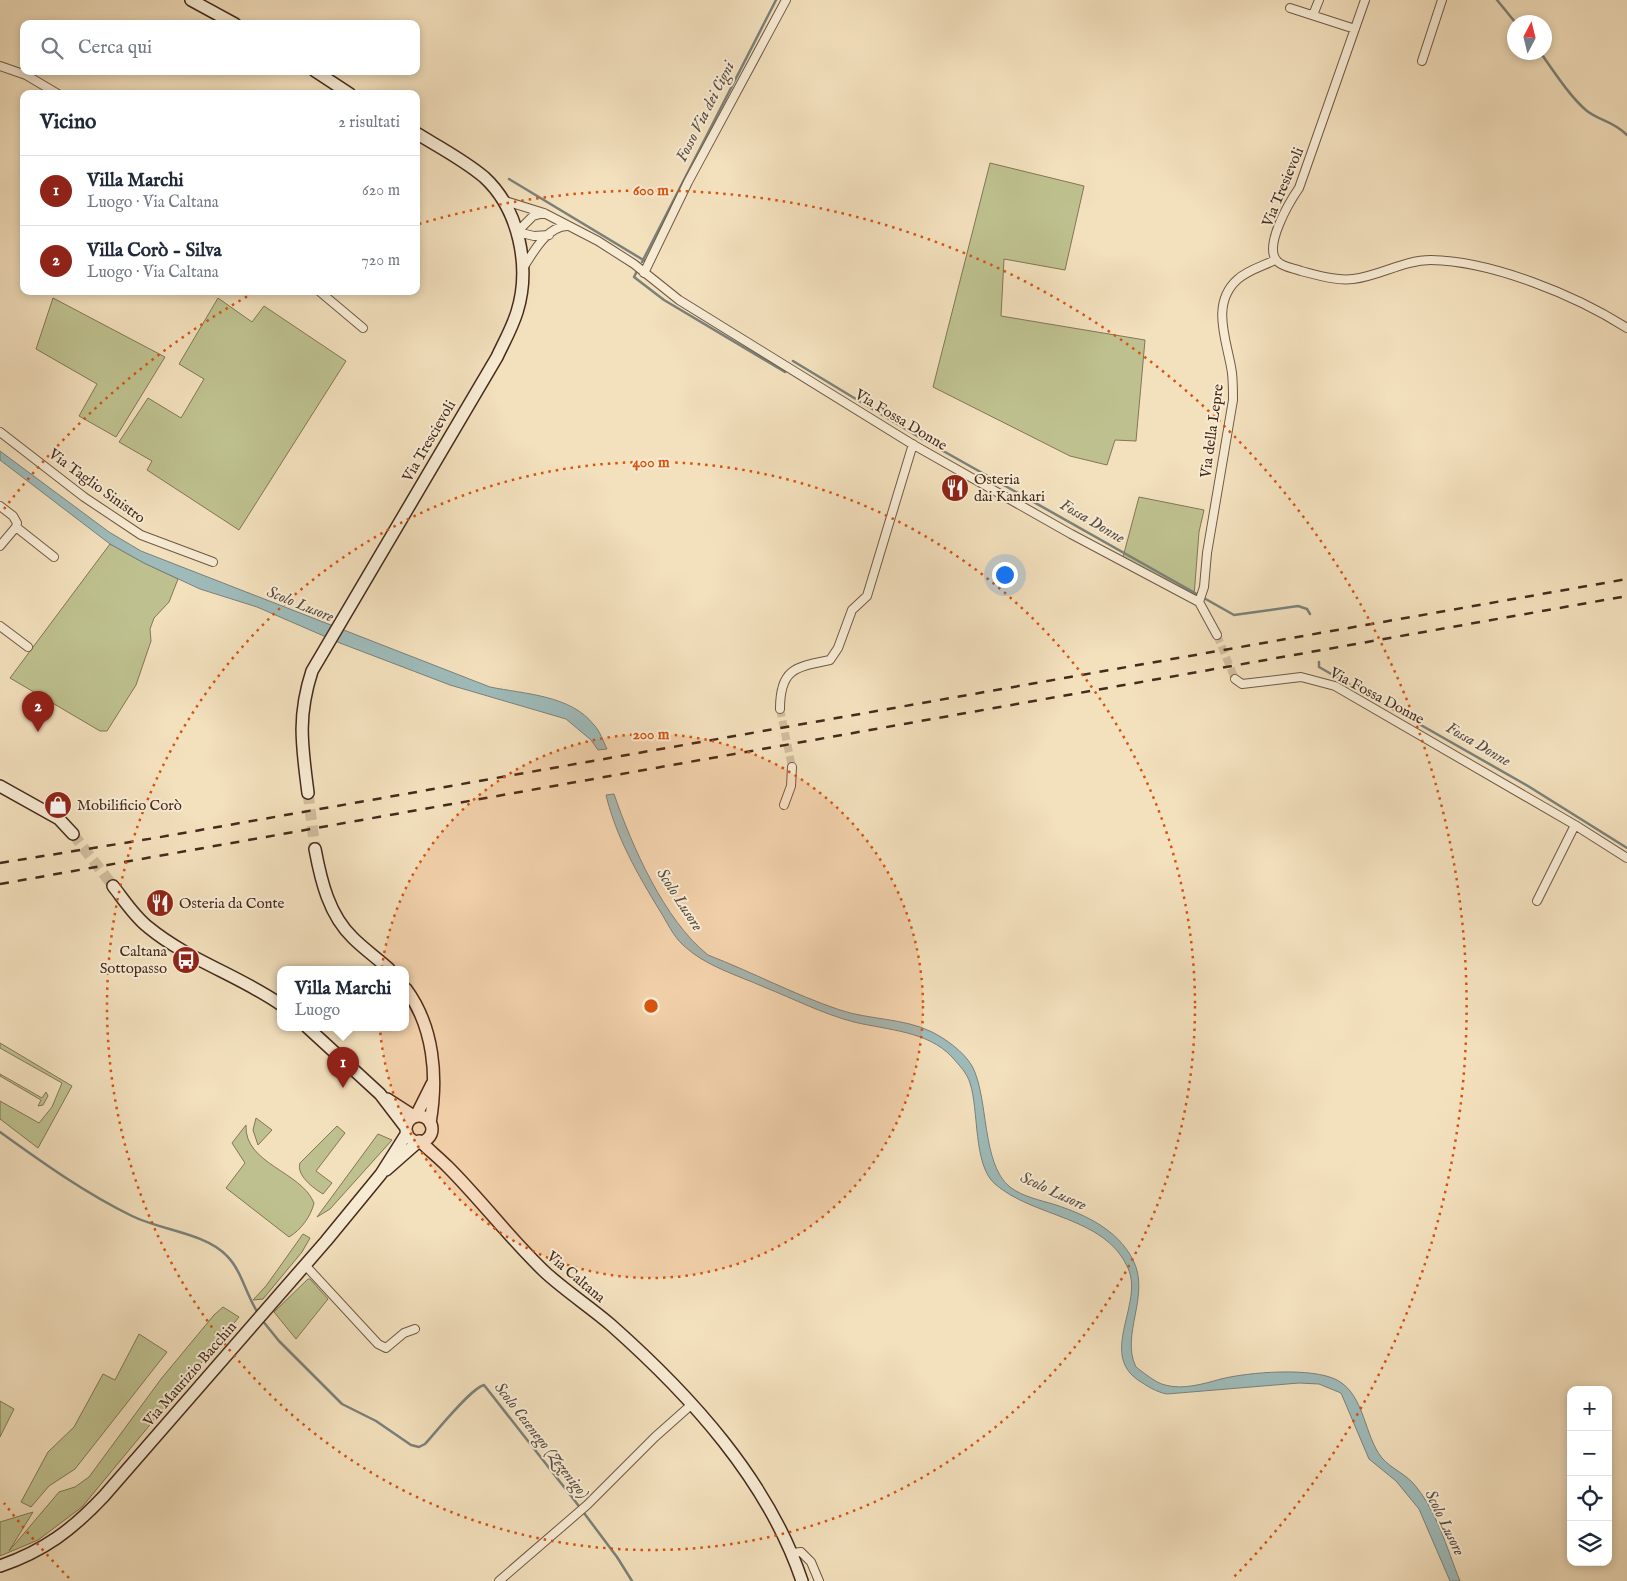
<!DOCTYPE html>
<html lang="it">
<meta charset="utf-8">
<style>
body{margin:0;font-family:"IM FELL English",serif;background:#f6f6f7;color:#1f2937}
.controls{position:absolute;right:15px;bottom:15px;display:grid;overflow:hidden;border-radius:10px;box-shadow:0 2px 8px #0003}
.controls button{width:45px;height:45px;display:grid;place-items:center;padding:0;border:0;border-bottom:1px solid #e0e1e3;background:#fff;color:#1f2937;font:25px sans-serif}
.compass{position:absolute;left:1507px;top:15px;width:45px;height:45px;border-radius:50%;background:#fff;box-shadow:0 2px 8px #0003;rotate:7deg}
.you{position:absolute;left:1004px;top:574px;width:18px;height:18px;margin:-12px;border:4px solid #fff;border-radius:50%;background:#1a73e8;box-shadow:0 0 0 8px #1a73e833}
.badge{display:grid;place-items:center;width:32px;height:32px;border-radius:50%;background:#8f2418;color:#fff;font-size:16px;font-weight:700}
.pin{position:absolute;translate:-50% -41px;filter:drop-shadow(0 1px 2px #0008)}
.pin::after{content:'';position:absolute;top:26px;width:18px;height:15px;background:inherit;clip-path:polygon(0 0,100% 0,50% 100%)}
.popup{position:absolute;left:277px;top:966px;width:132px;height:65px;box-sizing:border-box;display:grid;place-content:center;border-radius:10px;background:#fff;filter:drop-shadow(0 1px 4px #0005);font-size:16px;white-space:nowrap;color:#747a83}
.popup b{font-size:19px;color:#1f2937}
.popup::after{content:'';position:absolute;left:50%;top:100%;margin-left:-10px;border:10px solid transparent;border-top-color:#fff}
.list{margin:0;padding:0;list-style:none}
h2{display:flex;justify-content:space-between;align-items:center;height:65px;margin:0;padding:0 20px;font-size:21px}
h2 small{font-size:16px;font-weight:400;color:#747a83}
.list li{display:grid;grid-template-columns:32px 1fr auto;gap:15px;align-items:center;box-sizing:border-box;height:70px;padding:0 20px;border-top:1px solid #e0e1e3}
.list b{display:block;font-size:19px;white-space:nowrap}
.list p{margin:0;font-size:16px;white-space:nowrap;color:#747a83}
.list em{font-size:16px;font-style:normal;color:#747a83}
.icon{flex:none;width:28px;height:28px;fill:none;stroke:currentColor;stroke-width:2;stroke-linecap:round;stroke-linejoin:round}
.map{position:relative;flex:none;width:1627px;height:1581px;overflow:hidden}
.search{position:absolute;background:#fff;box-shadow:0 2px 8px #0003;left:20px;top:20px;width:400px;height:55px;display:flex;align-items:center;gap:12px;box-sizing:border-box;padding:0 18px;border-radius:10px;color:#747a83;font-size:19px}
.panel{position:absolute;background:#fff;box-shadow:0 2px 8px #0003;left:20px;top:90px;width:400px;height:205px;border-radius:10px}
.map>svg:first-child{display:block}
.green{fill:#bec18f;stroke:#827656}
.water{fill:#9ebbba;stroke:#7a817b}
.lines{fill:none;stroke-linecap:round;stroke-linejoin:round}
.stream{stroke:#7a817b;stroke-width:2.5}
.street-tunnel{stroke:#d0bc9d;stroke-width:8;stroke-dasharray:8 4;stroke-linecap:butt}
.secondary-tunnel{stroke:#d0bc9d;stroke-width:11;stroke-dasharray:11 5.5;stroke-linecap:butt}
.street-casing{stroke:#705844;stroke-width:10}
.secondary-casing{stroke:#452a1c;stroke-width:14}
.street{stroke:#f7ebd4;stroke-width:8}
.secondary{stroke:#f7ebd4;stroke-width:11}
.rail{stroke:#452a1c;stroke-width:2.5;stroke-dasharray:9 9;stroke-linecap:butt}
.ring{fill:none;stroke:#d8540e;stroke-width:2.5;stroke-dasharray:2.5 5}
.labels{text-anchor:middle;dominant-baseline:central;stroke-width:4;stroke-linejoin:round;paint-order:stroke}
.street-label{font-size:15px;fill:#452a1c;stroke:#f7ebd4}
.poi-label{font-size:15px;fill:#452a1c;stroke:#f7ebd4;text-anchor:start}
.water-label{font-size:16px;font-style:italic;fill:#5b4e44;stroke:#f7ebd4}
.centre{fill:#d8540e;stroke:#f7ebd4;stroke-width:2.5}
.ring-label{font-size:15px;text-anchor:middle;font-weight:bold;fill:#d8540e;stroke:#f7ebd4;stroke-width:4;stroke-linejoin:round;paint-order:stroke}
</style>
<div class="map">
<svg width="1627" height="1581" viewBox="0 0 1627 1581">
<rect width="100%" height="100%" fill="#f3e0bd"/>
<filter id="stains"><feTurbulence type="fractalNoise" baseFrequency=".004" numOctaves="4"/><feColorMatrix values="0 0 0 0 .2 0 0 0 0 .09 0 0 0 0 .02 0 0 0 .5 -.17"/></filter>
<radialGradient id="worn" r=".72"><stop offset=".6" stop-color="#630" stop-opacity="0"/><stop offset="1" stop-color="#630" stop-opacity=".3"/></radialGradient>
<!-- green -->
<path class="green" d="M990 163 1084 186 1065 270 1004 259 1001 316 1145 340 1136 441 1115 440 1107 465 1070 456 933 387Z
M53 298 165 357 116 437 79 416 97 384 36 349Z
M218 298 252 322 264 306 346 361 239 530 147 470 152 461 119 442 148 398 181 418 204 379 179 364Z
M1139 497 1204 510 1199 532 1194 596 1123 557Z
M110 544 144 563 178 579 169 602 154 618 150 629 151 641 136 685 107 731H100L10 678Z
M0 1043 72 1086 38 1148 0 1119V1101L39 1123 52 1107 62 1083 0 1048Z
M0 1074 42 1098 46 1092 48 1096 43 1105 38 1106 41 1100 0 1076Z
M256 1118 272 1130 258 1145 253 1130Z
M246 1125C244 1164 301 1171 314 1203 311 1216 301 1230 289 1237L226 1188 245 1163 232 1143Z
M337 1126 345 1133 316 1171 332 1183 323 1194C313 1188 296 1175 300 1163Z
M378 1134 392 1140 330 1209 317 1217Z
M303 1234 310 1238 302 1252 263 1299 253 1300 266 1286Z
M308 1279H310L328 1299 296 1339 274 1312Z
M223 1307 239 1317 82 1507 38 1540 0 1556V1522L33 1512 9 1551 59 1492 75 1487 89 1477 161 1379 214 1315Z
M139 1334 167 1352 75 1469 49 1486 31 1507 21 1502 48 1452 74 1427 103 1374 115 1380Z
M0 1401 14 1409 0 1437Z"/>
<!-- water -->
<path class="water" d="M0 451 109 532 141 551 490 687C524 694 571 695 594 725 600 731 603 741 607 749L598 750 591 740 566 719 450 685 340 643 257 607 200 589 144 563 110 544 0 460Z
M614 794C632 846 664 920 708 955 752 972 795 995 840 1010 870 1020 904 1018 932 1032 946 1039 964 1052 972 1066 989 1097 981 1164 1010 1187 1023 1197 1040 1200 1056 1205 1086 1215 1118 1230 1133 1260 1151 1295 1120 1335 1136 1367 1144 1373 1156 1383 1165 1385 1183 1390 1203 1384 1221 1379 1249 1372 1312 1367 1337 1380 1365 1395 1364 1436 1382 1458 1391 1468 1403 1473 1412 1482 1436 1508 1447 1549 1460 1581H1450L1419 1509 1396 1481 1369 1459 1341 1393 1319 1384 1299 1383 1167 1394C1156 1392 1147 1386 1138 1380 1099 1353 1144 1303 1128 1268 1105 1216 1034 1218 995 1184 973 1165 979 1110 970 1083 967 1073 959 1065 952 1057 928 1031 887 1030 854 1022 823 1014 794 999 764 987 737 975 705 966 683 945 673 936 667 922 660 911 638 875 616 837 606 795Z"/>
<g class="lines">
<!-- stream -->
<path class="stream" d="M1497 0 1515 22
M1540 52C1553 70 1570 97 1587 111 1600 121 1613 121 1627 135
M509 179 645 261
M642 262 776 0
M637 271 634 277 664 300 785 372
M793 361 922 439 1234 615 1298 606 1307 609 1310 614
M1319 662V667L1528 786 1627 848
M0 1132C43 1163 85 1193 132 1216 160 1230 206 1233 227 1256 242 1271 246 1295 258 1313
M262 1320 279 1341 342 1404 376 1421 411 1445 419 1447 425 1444C436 1432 471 1388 484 1385L575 1501 617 1557 632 1581"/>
<!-- street-tunnel -->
<path class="street-tunnel" d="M1217 635 1235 679
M780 709 792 767"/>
<!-- secondary-tunnel -->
<path class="secondary-tunnel" d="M308 793 315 849
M73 834 113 886"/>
<!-- street casing -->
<g class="street-casing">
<path id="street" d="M1365 0 1299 188C1290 201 1263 246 1277 261 1282 267 1293 268 1301 271 1317 275 1336 281 1353 279 1380 276 1403 260 1431 260 1492 261 1575 295 1627 328
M1290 8 1355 29
M1313 15 1319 0
M1422 61 1442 0
M0 66 26 75 58 94
M502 200 544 213 598 241 634 264 679 300 912 444 1071 534 1199 602 1217 635
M544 213 533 216 517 232 534 236 549 235
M523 268C533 253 546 227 567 226
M644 273 688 182 786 0
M319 291 363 328
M0 432 84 497 141 535 213 562
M0 506 13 516 17 523 16 527 54 557
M0 546 16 527
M1199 602 1204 587 1207 553 1233 400C1233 391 1233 382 1232 373 1228 343 1209 304 1238 279 1248 270 1263 266 1275 260
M0 626 28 647
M1235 679 1242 684 1301 677 1335 686 1575 825 1627 858
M780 709C780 669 795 667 830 660L838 648 852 610 867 596 913 444
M784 805 791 786 792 767
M1537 901 1575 825
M305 1265 378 1344 386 1348 404 1333 415 1329
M792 1553 801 1552 811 1562 819 1581
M499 1581 587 1505 655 1437 691 1405"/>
</g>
<!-- secondary casing -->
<g class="secondary-casing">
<path id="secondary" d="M191 0 235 24
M315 71 350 94
M0 786 59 819 73 834
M308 793C302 746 297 717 312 671L497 357C504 342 512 328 517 312 531 267 519 209 484 177 464 160 439 147 416 133
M315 849C321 881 329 915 353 938 364 949 377 958 389 969
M113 886C124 900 134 916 148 927 188 960 238 975 280 1004
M406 989C434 1027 438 1077 430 1123
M307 1027 380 1094 406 1128
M387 1099 415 1117
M416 1116 432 1084
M406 1129a13 13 0 1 1 26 0a13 13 0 1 1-26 0Z
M420 1141C429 1150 439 1158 448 1167 482 1201 511 1240 546 1273 567 1292 590 1307 611 1325 690 1395 768 1480 802 1581
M386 1170 419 1141
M0 1566C44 1551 72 1530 104 1496L326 1241 381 1174 407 1133"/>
</g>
<!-- street -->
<use href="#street" class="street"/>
<!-- secondary -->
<use href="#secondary" class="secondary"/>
<!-- rail -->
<path class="rail" d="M0 863 155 838 1627 579
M0 884 1627 596"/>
</g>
<!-- distance rings -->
<circle cx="651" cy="1006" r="272" fill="#d8540e" fill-opacity=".12"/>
<g class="ring">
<circle cx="651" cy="1006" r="272"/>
<circle cx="651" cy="1006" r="544"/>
<path d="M69 1578A816 816 0 0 1 4 1503M4 509A816 816 0 0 1 255 292M419 224A816 816 0 0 1 1233 1578"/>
</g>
<!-- icons -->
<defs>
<g id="restaurant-disc" transform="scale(1.4375)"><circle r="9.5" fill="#8f2418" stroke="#f7ebd4"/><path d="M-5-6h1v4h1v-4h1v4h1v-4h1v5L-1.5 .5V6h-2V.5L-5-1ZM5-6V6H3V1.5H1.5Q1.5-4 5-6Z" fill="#fff"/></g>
<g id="shop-disc" transform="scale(1.4375)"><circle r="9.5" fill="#8f2418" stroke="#f7ebd4"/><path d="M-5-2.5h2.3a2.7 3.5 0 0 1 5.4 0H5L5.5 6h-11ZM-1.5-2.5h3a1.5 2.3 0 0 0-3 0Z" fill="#fff"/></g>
<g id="bus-disc" transform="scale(1.4375)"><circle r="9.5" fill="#8f2418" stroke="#f7ebd4"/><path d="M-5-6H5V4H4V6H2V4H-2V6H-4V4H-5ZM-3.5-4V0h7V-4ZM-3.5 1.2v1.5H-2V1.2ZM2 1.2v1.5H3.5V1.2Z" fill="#fff"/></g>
</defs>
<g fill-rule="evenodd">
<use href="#restaurant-disc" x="955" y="488"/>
<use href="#shop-disc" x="58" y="805"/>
<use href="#restaurant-disc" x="160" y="903"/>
<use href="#bus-disc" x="186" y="960"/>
</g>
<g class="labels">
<!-- street labels -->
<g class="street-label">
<text transform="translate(1283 187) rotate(-67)">Via Tresievoli</text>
<text transform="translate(901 420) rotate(31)">Via Fossa Donne</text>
<text transform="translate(1212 431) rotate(-82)">Via della Lepre</text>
<text transform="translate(429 441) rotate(-60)">Via Trescievoli</text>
<text transform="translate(97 486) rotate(36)">Via Taglio Sinistro</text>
<text transform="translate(1377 696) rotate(28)">Via Fossa Donne</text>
<text transform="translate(576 1277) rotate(40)">Via Caltana</text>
<text transform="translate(190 1374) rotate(-49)">Via Maurizio Bacchin</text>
</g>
<!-- poi labels -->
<g class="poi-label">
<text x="974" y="479">Osteria<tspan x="974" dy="17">dai Kankari</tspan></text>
<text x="77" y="805">Mobilificio Corò</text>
<text x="179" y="903">Osteria da Conte</text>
<text x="167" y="951" text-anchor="end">Caltana<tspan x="167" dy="17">Sottopasso</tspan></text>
</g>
<!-- water labels -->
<g class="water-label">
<text transform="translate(706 112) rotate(-63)">Fosso Via dei Cigni</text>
<text transform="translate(1092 522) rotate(30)">Fossa Donne</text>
<text transform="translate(300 605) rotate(22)">Scolo Lusore</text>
<text transform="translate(1478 745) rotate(30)">Fossa Donne</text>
<text transform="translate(679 900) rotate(57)">Scolo Lusore</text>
<text transform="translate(1053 1192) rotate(25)">Scolo Lusore</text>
<text transform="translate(541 1441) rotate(52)">Scolo Cesenego (Zezenigo)</text>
<text transform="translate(1444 1523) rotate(64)">Scolo Lusore</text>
</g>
</g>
<circle cx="651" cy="1006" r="8" class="centre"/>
<g class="ring-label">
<text x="651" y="195">600 m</text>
<text x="651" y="467">400 m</text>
<text x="651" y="739">200 m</text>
</g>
<rect width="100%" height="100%" filter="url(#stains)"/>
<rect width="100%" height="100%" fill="url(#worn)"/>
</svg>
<div class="controls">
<button>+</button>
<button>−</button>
<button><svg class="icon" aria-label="locate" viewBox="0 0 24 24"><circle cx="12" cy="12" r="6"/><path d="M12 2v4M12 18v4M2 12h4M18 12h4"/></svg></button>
<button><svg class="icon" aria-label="layers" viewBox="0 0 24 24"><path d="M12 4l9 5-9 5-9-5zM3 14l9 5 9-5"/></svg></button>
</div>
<svg class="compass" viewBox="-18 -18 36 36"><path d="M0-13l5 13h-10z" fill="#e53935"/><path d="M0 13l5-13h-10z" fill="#747a83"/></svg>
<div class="you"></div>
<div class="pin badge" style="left:343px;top:1088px">1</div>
<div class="popup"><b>Villa Marchi</b>Luogo</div>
<div class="pin badge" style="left:38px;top:732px">2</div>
<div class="search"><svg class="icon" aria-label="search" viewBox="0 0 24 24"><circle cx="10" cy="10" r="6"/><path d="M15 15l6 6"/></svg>Cerca qui</div>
<section class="panel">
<h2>Vicino<small>2 risultati</small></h2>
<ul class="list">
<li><span class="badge">1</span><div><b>Villa Marchi</b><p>Luogo · Via Caltana</p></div><em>620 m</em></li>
<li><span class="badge">2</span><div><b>Villa Corò - Silva</b><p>Luogo · Via Caltana</p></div><em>720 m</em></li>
</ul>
</section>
</div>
